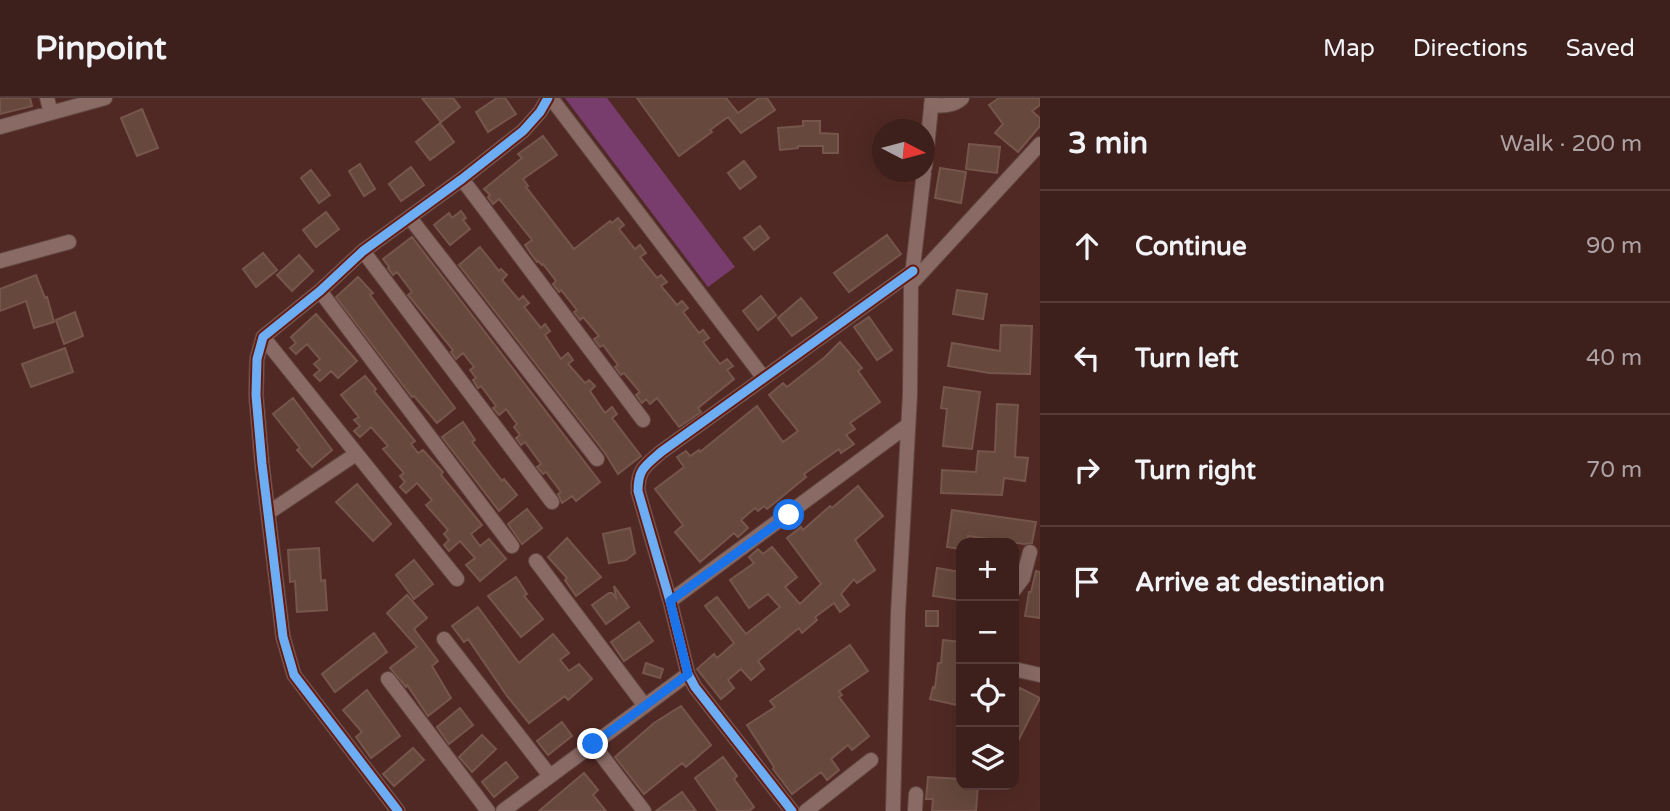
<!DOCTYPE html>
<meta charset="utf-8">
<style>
body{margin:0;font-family:"Varela Round",sans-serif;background:#442724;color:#f1f3f6}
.controls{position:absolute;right:21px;bottom:21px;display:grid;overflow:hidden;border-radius:14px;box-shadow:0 7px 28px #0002}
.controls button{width:63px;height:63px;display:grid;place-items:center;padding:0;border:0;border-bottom:2px solid #563d3a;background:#3d1f1b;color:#f1f3f6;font:35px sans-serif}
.compass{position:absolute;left:872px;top:21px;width:63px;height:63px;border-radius:50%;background:#3d1f1b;box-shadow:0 7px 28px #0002;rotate:96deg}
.stop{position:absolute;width:21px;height:21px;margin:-16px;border:5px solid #1a73e8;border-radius:50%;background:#fff}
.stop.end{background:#1a73e8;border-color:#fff;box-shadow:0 2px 7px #0008}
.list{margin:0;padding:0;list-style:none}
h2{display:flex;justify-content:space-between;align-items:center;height:91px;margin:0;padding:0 28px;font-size:30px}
h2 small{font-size:23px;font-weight:400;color:#ada2a3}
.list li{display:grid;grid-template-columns:46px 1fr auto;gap:21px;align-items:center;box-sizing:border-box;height:112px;padding:0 28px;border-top:2px solid #563d3a}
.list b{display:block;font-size:26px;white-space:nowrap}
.list em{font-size:23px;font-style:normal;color:#ada2a3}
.icon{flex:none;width:38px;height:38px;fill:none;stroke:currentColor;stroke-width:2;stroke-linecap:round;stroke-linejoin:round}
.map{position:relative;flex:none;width:1040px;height:713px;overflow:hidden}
header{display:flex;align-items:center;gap:42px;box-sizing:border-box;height:98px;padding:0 35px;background:#3d1f1b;border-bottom:2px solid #563d3a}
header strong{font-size:33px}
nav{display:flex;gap:38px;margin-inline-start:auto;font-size:24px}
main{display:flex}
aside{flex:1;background:#3d1f1b}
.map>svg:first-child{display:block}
.green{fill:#783d6d}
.building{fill:#66483c;stroke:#76564c;stroke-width:2}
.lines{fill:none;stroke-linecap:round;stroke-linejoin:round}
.minor-casing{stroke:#634642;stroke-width:16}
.minor{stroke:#896a65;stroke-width:14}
.cycleway-casing{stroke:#651a10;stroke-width:13}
.cycleway{stroke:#6dadf4;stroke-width:9}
.route{stroke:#1a73e8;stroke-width:9}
</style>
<header>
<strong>Pinpoint</strong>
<nav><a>Map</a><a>Directions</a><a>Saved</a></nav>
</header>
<main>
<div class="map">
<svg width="1040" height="713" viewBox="0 0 1040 713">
<rect width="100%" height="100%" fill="#512924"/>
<!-- green -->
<path class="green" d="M565 0H607L735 169 708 189Z"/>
<!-- building -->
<path class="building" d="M0 0H30L32 8 0 16Z
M422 0H453L460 9 441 24Z
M497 0H505L516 16 488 34 476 14Z
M637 0H726L738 15 759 0H767L775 12 741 35 728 19 710 32 712 34 679 58Z
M999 0H1040V7L1032 13 1040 20V28L1018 54 995 35 1003 26 989 7Z
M142 11 158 50 137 58 121 20Z
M803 23H820V35L838 36V55H823V48H798V50L780 52 778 30 803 28Z
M440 25 454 44 430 62 416 44Z
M543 38 557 57 523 81 528 88 526 89 574 151 610 123 612 125 618 120 624 127 619 131 635 151 640 147 646 155 640 159 657 180 661 177 667 184 661 188 677 207 682 203 688 210 683 214 699 235 703 232 709 240 703 244 720 266 727 261 733 268 727 272 734 281 698 310 701 314 679 329 657 300 650 306 646 301 642 305 636 297 640 294 624 275 621 277 615 269 618 267 603 247 600 249 594 241 599 238 583 219 580 222 574 214 577 212 561 192 559 194 553 186 556 183 543 166 542 167 538 163 537 164 531 156 525 147 532 142 504 107 499 101 493 106 488 99 490 97 484 91 522 60 518 56Z
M969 46 1000 49 997 75 966 71Z
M744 63 756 79 740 91 728 75Z
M360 66 375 91 364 98 349 73Z
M411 69 424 87 401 103 389 86Z
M940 70 966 74 961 105 935 100Z
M311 72 330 97 319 105 301 80Z
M461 113 466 120 463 122 470 131 450 147 434 127 449 115 452 120Z
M326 114 339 131 316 149 303 132Z
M760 128 769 140 754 152 744 140Z
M887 137 901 156 849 194 834 175Z
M412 139 600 384 576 403 572 398 562 405 558 396 561 394 546 374 543 376 537 369 541 366 525 344 521 347 516 340 520 337 514 329 517 326 506 311 499 317 493 310 496 308 481 288 478 290 473 282 476 280 470 272 474 269 463 255 456 261 451 254 453 252 408 197 412 194 397 174 393 177 388 170 389 169 383 161Z
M480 149 499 173 501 171 507 177 502 182 519 202 523 198 529 205 524 209 541 230 545 226 550 233 545 237 561 261 568 255 573 262 568 266 585 285 589 282 595 288 590 293 605 315 612 309 617 316 612 320 641 358 618 376 605 355 459 167Z
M263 155 277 172 256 189 243 171Z
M299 157 313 173 292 193 277 177Z
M36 177 45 200 47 199 54 224 34 230 26 203 0 213V191Z
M358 179 373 195 370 197 455 310 437 325 414 298 412 299 336 199Z
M957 192 987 196 983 221 953 216Z
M761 198 776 217 758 232 743 213Z
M801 200 817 220 792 238 778 220Z
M75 214 83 238 64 246 56 222Z
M316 216 357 263 338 280 331 273 320 283 314 277 320 272 314 266 320 261 307 246 296 256 290 250 296 245 291 239Z
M869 219 892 252 877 262 854 229Z
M1001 227 1032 228 1030 276 989 275 948 268 952 245 1000 253Z
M840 244 862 270 858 273 880 304 850 325 855 331 846 337 854 346 841 355 839 351 804 376 806 379 767 411 764 408 758 413 755 410 741 422 748 430 738 439 734 435 700 464 675 434 683 427 655 391 684 369 677 359 686 353 690 358 699 352 700 354 757 308 783 344 798 333 769 297 783 285 787 289 825 259Z
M65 250 73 274 31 289 22 266Z
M365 278 376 291 374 293 415 343 411 346 418 355 423 352 443 374 441 377 482 427 471 436 480 448 489 441 506 461 480 483 466 467 475 460 460 443 449 453 444 447 449 442 444 436 448 432 426 407 432 402 417 385 406 395 400 389 405 384 400 378 404 375 383 351 388 348 371 329 360 339 354 333 360 328 354 322 359 319 341 297Z
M944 289 980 294 972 351 943 348 947 311 941 310Z
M293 300 332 352 312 369 297 352 300 350 273 316Z
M997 306 1018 307 1015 359 1028 360 1025 383 1004 380 1002 397 941 395 942 372 976 374 978 353 995 354Z
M463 324 475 342 472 344 502 383 504 381 517 397 499 413 442 339Z
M357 386 391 426 373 443 336 404Z
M858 388 883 418 855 442 875 472 857 485 854 481 841 496 849 507 840 514 834 505 815 519 817 522 802 535 799 530 758 563 764 571 751 582 741 571 728 582 734 590 721 601 697 571 714 556 717 560 734 545 705 508 717 499 746 536 780 509 768 496 749 510 730 482 754 465 749 459 758 451 763 456 772 449 797 479 785 489 800 506 821 486 787 440 801 429 803 432 830 408 832 410Z
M527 411 542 430 522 446 508 426Z
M952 412 1036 424 1032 445 1024 446 968 438 967 445H961V451L947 449Z
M630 430 635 455 626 462 609 465 603 436Z
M567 440 601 479 576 498 565 482 567 480 548 459Z
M319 450 321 483 325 482 327 512 297 514 295 483 290 484 288 452Z
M414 462 433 486 414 501 396 477Z
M937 470 961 474V502L933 498Z
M1036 473 1040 474V520L1025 518 1029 494H1031Z
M516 479 527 496 524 498 543 521 521 539 488 498Z
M614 488 629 509 606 526 592 507 609 495H612L616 500Z
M407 497 427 520 414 531 438 563 432 568 451 600 428 618 407 587 406 589 390 570 417 549 387 515Z
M478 509 519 565 553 536 569 555 560 562 569 573 579 566 592 581 568 602 565 598 529 625 507 598 468 541 464 544 452 528Z
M926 513H938V528H926Z
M639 524 653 543 624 563 611 544Z
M374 535 387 554 335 594 322 576Z
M943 542 961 544V608L930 601 933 589 935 590 938 565H941Z
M850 547 868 573 839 593 842 597 839 599 869 638 852 652 848 647 831 661 839 672 827 682 821 674 792 696 773 671 774 669 747 627 775 609 770 603Z
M646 565 663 571 660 580 643 575Z
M1020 590 1040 600 1014 651V602Z
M367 592 400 638 371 660 356 639 362 634 343 612Z
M681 608 711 647 686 669 682 665 644 696 615 659 654 625Z
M460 610 473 627 449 646 437 629Z
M562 624 572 638 548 657 537 643Z
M482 637 496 651 472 674 459 659Z
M413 650 424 662 394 688 383 676Z
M723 659 737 678 734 681 754 709 749 713H718L695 680Z
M506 664 518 679 494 699 482 684Z
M584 675 598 692 593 697 606 713H539Z
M928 679 961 681V687H978L976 713H932L933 701H926Z
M682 694 696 713H656Z"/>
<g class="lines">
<!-- minor casing -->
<g class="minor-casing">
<path id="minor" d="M47 0 51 15
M551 0 763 279
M931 7C942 8 954 8 962 0
M0 29 105 0
M925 69 932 0
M462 81 643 322
M410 120 597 361
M363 153 552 404
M0 163 69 144
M911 186 1040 46
M320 193 512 448
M263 239 457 481
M268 415 356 356
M536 463 645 608
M1014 492 1023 480 1030 454
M670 503 908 327
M444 541 550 678
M1014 571 1040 577
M388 581 488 713
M593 646 644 713
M398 713 294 577 283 539 262 366 256 297 257 261 263 239 320 193 363 153 462 81 523 33 540 14 548 0
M503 713 688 576
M792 713 695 589 688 576 670 503 638 393C638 371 645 368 661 354L913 173
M806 713 871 662
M893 713 898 516 910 296 911 186 924 74
M915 713 916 696"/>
</g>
<!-- minor -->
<use href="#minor" class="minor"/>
<!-- cycleway casing -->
<g class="cycleway-casing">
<path id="cycleway" d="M398 713 294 577 283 539 262 366 256 297 257 261 263 239 320 193 363 153 462 81 523 33 540 14 548 0
M792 713 695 589 688 576 670 503 638 393C638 371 645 368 661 354L913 173"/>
</g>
<!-- cycleway -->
<use href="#cycleway" class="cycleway"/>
</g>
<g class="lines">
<!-- route -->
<path class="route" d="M593 646 688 576 670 503 789 417"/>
</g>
</svg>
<div class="controls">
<button>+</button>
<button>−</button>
<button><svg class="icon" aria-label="locate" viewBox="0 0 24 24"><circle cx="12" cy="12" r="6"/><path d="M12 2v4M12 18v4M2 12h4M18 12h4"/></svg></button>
<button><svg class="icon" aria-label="layers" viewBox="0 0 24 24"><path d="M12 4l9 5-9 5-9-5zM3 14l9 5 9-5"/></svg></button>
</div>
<svg class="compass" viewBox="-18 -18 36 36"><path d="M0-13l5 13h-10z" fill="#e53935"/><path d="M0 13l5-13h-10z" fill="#ada2a3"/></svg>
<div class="stop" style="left:789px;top:417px"></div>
<div class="stop end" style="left:593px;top:646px"></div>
</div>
<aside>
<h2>3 min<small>Walk · 200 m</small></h2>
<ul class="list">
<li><svg class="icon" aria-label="ahead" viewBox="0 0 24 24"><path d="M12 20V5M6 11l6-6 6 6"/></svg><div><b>Continue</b></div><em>90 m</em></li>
<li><svg class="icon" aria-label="left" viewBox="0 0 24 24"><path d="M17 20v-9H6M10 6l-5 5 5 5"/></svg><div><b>Turn left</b></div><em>40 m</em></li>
<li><svg class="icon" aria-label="right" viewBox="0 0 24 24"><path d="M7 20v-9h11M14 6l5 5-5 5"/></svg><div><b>Turn right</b></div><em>70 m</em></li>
<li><svg class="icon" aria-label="arrive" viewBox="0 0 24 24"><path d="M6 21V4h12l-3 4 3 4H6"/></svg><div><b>Arrive at destination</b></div></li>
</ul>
</aside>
</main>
